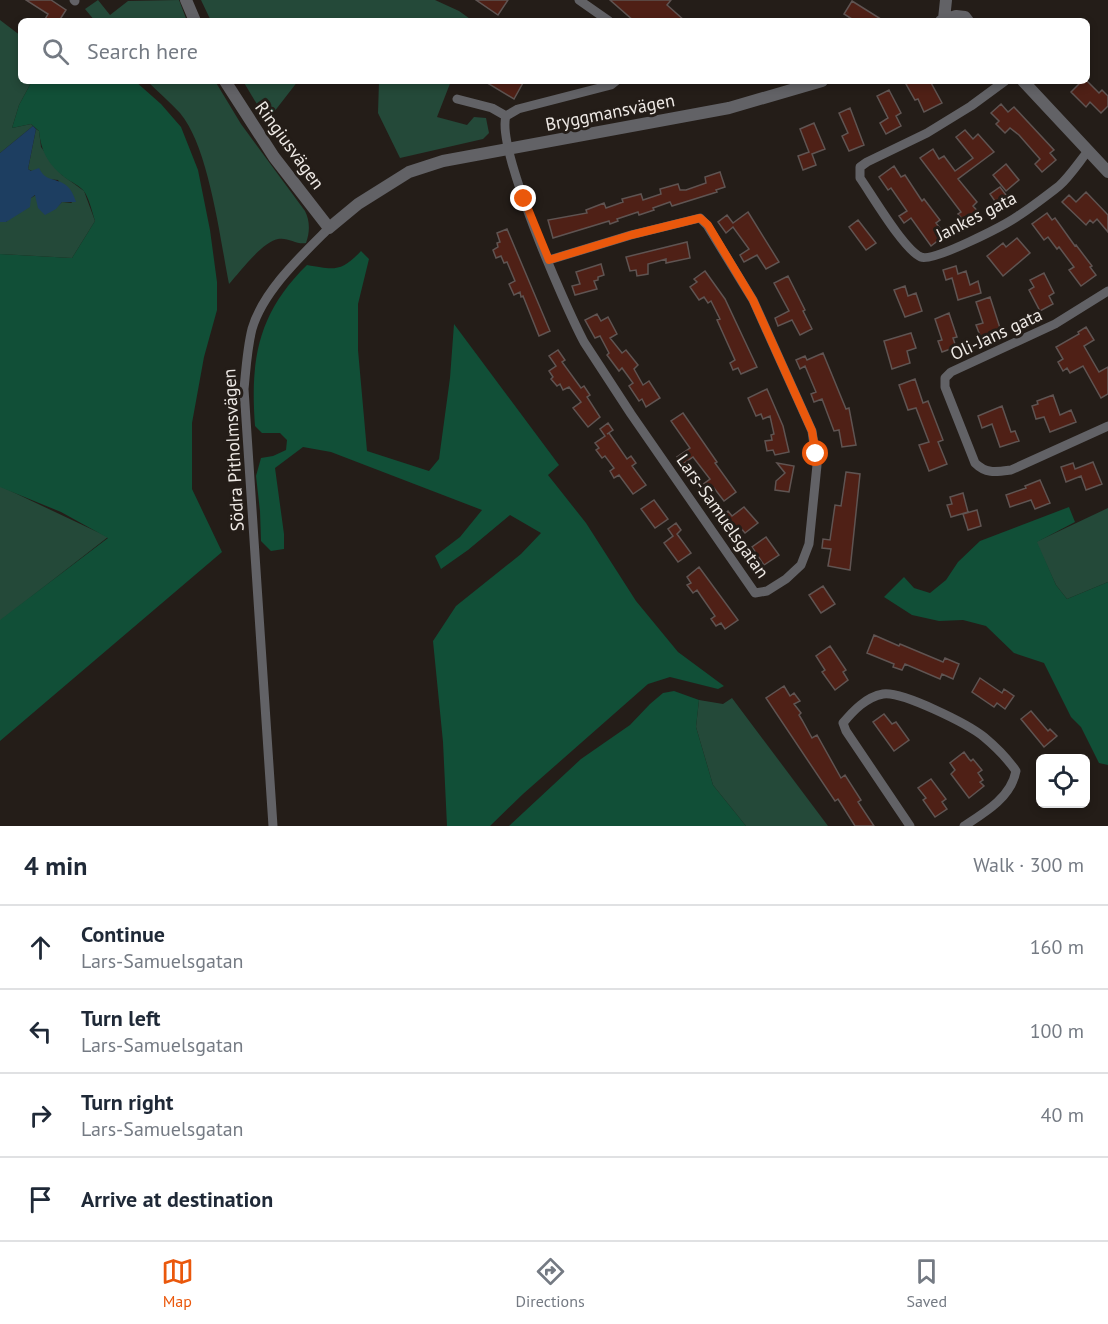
<!DOCTYPE html>
<meta charset="utf-8">
<style>
body{margin:0;font-family:"PT Sans",sans-serif;background:#f6f6f7;color:#1f2937}
.controls{position:absolute;right:18px;bottom:18px;display:grid;overflow:hidden;border-radius:9px;box-shadow:0 3px 9px #0003}
.controls button{width:54px;height:54px;display:grid;place-items:center;padding:0;border:0;border-bottom:2px solid #e0e1e3;background:#fff;color:#1f2937;font:30px sans-serif}
.stop{position:absolute;width:18px;height:18px;margin:-14px;border:4px solid #ea580c;border-radius:50%;background:#fff}
.stop.end{background:#ea580c;border-color:#fff;box-shadow:0 2px 6px #0008}
.list{margin:0;padding:0;list-style:none}
h2{display:flex;justify-content:space-between;align-items:center;height:78px;margin:0;padding:0 24px;font-size:26px}
h2 small{font-size:20px;font-weight:400;color:#747a83}
.list li{display:grid;grid-template-columns:39px 1fr auto;gap:18px;align-items:center;box-sizing:border-box;height:84px;padding:0 24px;border-top:2px solid #e0e1e3}
.list b{display:block;font-size:22px;white-space:nowrap}
.list p{margin:0;font-size:20px;white-space:nowrap;color:#747a83}
.list em{font-size:20px;font-style:normal;color:#747a83}
.icon{flex:none;width:33px;height:33px;fill:none;stroke:currentColor;stroke-width:2;stroke-linecap:round;stroke-linejoin:round}
.map{position:relative;flex:none;width:1108px;height:826px;overflow:hidden}
.search{position:absolute;background:#fff;box-shadow:0 3px 9px #0003;left:18px;right:18px;top:18px;height:66px;display:flex;align-items:center;gap:15px;box-sizing:border-box;padding:0 21px;border-radius:9px;color:#747a83;font-size:22px}
.sheet{height:414px;background:#fff}
nav{display:flex;justify-content:space-around;align-items:center;box-sizing:border-box;height:84px;border-top:2px solid #e0e1e3;background:#fff;font-size:16px;color:#747a83}
nav a{display:grid;justify-items:center;gap:3px}
nav .on{color:#ea580c}
.map>svg:first-child{display:block}
.green{fill:#244939}
.forest{fill:#114f37}
.water{fill:#1d3e61}
.building{fill:#4f2016;stroke:#5f5452;stroke-width:1.5}
.lines{fill:none;stroke-linecap:round;stroke-linejoin:round}
.minor{stroke:#626266;stroke-width:9}
.tertiary{stroke:#626266;stroke-width:12}
.route{stroke:#ea580c;stroke-width:8}
.labels{text-anchor:middle;dominant-baseline:central;stroke-width:6;stroke-linejoin:round;paint-order:stroke}
.street-label{font-size:18px;fill:#eee9e5;stroke:#241d18}
</style>
<div class="map">
<svg width="1108" height="826" viewBox="0 0 1108 826">
<rect width="100%" height="100%" fill="#241d18"/>
<!-- green -->
<path class="green" d="M98 0 110 15 128 1 179 0 187 21H95L85 9Z
M201 0H435L459 11 473 21H211Z
M0 20 21 36V81H32L19 105 12 128 31 124 33 126 0 153Z
M147 81H215L241 124 305 211C310 221 310 232 306 243 297 245 288 237 278 239 262 242 240 272 229 284 220 239 209 147 180 113 170 102 158 92 147 81Z
M243 81H298L267 121Z
M379 81H451L437 117 467 125 474 117 486 118 489 133 483 139 400 158 378 113Z
M36 129 39 131 41 147 62 175 84 191 95 221 72 258 0 254V222H6L31 198 36 195 55 209 62 202 72 203 58 180 47 179 28 169Z
M0 486 108 537 0 621Z
M1108 508V582L1067 599 1056 585 1036 542Z
M732 698 828 826H746L713 785 696 727 699 700 723 704Z"/>
<!-- forest -->
<path class="forest" d="M32 81H135L161 104 181 127 198 170 210 230 217 282V310L204 357 192 423V489L222 552 0 741V620L108 538 61 512 0 487V254L72 258 95 221C92 212 89 197 83 190 79 186 72 182 67 179 49 166 41 152 39 131L31 124 12 128 19 105Z
M361 251 369 259 358 304V350L367 451 429 471 439 459 450 378 454 324 559 465 548 475 586 523 636 601 678 652 724 686 718 689 670 677 648 684 523 794 490 826H447L443 742 433 641 456 606 521 554 541 533 510 515 468 550 441 569 435 556 460 537 482 510 331 452 303 447 275 468 284 534V549L271 551 261 541 260 511 256 476 261 458 273 456 286 450 287 440 280 433H262L255 426C250 359 258 313 307 265 335 270 341 272 361 251Z
M1069 507 1075 522 1037 542 1056 585 1067 599 1108 582V765L1099 763 1081 727 1071 717 1044 663 1014 653 986 626 963 620 939 621 912 615 884 597 904 577 914 588 930 593 946 580 958 562 980 541Z
M674 691 699 700 696 727 713 785 746 826H509L581 759 630 725 650 704 663 693Z"/>
<!-- water -->
<path class="water" d="M33 126 36 129 28 169 31 171 39 168C48 188 67 171 76 202H62L56 209 45 215 38 208 35 195 31 198 30 207 6 222H0V153Z"/>
<!-- building -->
<path class="building" d="M26 0H51L66 10 59 21H44L48 14Z
M476 0H508L498 15Z
M610 0H671L667 5 685 21H634Z
M852 1 884 21H855L844 14Z
M484 81H524L514 99Z
M912 81H930L942 103 924 112 918 99 915 100 906 84Z
M1082 81H1087L1099 93 1102 90 1108 96V106L1101 113 1090 102 1086 107 1071 92Z
M889 90 901 113 896 116 901 126 886 134 880 123 888 118 877 96Z
M1001 104 1008 112 1014 107 1054 150 1050 153 1056 160 1042 172 1035 164 1040 159 1019 135 1010 128 1005 133 996 124 999 121 991 113Z
M850 108 864 145 849 151 842 136 848 133 839 113Z
M814 123 825 149 812 154 816 165 803 170 798 156 809 152 800 129Z
M965 130 973 139 978 134 994 152 958 179 977 202 973 206 981 215 968 226 958 214 961 212 920 158 933 149 939 159 944 156 955 171 973 158 956 137Z
M1006 164 1019 180 1006 191 993 175Z
M894 166 901 177 905 175 922 201 924 199 940 220 936 223 945 235 931 246 911 218 904 223 899 216 907 211 891 188 888 190 879 177Z
M720 172 725 187 716 190 717 192 672 206 670 202 653 208 654 210 639 215 638 212 617 219 618 221 610 224 609 221 553 238 548 220 587 213 586 210 604 203 606 208 623 202 622 199 641 194 643 200 661 194 660 189 678 184 680 190H686L706 183 705 177Z
M1000 187 1009 199 999 207 990 194Z
M1086 192 1108 215V232L1097 219 1093 223 1090 220 1086 225 1062 202 1069 195 1076 202Z
M748 212 779 262 766 269 757 255 744 262 740 255 749 249 733 227 726 233 718 222 727 215 733 223Z
M1047 213 1052 220 1055 218 1075 246 1076 245 1092 266 1090 267 1096 275 1081 286 1069 270 1074 267 1059 247 1057 249 1048 237 1044 240 1032 224Z
M858 220 876 243 866 250 849 227Z
M507 229 550 331 539 336 523 296 521 297 520 292 514 295 509 284 515 281 507 262 504 263 501 256 496 258 493 250 498 247 497 243 500 242 497 233Z
M1017 238 1030 253 1003 276 987 256 1003 243 1006 247Z
M687 242 690 258 666 263V259L648 264V274L637 276 636 270 630 271 626 257Z
M601 264 604 275 598 277V280L594 281 597 289 575 295 572 286 580 284 576 272Z
M956 266 958 274 966 271 970 285 978 281 981 293 958 300 952 278 946 280 943 270Z
M705 271 725 299 757 367 741 374 738 368 733 370 730 363 735 360 717 320 720 319 711 301 708 303 704 297 699 300 690 287 697 282 694 279Z
M1044 273 1054 293 1049 296 1053 304 1040 311 1029 290 1034 287 1030 280Z
M788 276 805 310 803 311 812 329 800 335 792 320 778 326 775 318 789 311 774 283Z
M905 286 908 296 916 293 922 311 905 317 894 290Z
M990 297 1001 331 981 338 976 325 983 323 976 302Z
M949 313 957 337 953 338 956 347 942 352 938 341 942 340 935 319Z
M597 314 601 321 608 317 617 334 610 338 622 353 626 350 638 365 634 369 643 385 649 381 660 398 646 407 642 399 639 401 629 386 633 383 622 368 619 371 607 355 609 353 600 336 595 338 585 320Z
M1086 327 1094 340 1084 346 1099 372 1108 367V394L1101 398 1083 366 1070 373 1067 368 1063 371 1058 362 1063 359 1056 347 1079 334 1078 332Z
M911 333 916 348 907 351 910 363 892 369 884 341Z
M558 350 565 360 562 362 581 388 584 386 590 395 587 397 600 417 588 427 573 408 581 402 569 387 563 390 560 384 557 386 551 379 553 377 549 371 556 366 549 356Z
M823 353 846 409 849 408 856 445 842 447 839 430 834 431 822 399 814 402 811 394 816 392 805 366 800 369 796 360 805 356 807 360Z
M915 379 923 403 928 401 943 440 938 442 947 464 929 471 919 445 929 442 916 408 908 410 899 385Z
M767 389 783 426 789 452 775 455 773 450 767 451 765 441 772 440 771 435 774 434 770 416 763 419 761 414 756 416 748 398Z
M1053 395 1060 415 1071 410 1076 422 1050 432 1044 417 1036 419 1032 406 1038 404 1037 401Z
M1002 406 1011 432 1015 431 1019 441 1000 447 992 424 982 428 978 416Z
M683 413 717 462 715 463 736 492 724 501 714 488 704 496 698 488 710 479 693 457 683 464 677 457 690 448 671 421Z
M608 423 613 430 607 434 609 433 627 459 631 456 636 463 632 466 646 485 633 494 619 475 614 478 610 471 614 468 605 456 602 458 596 450 599 448 595 443 605 436 600 429Z
M1093 462 1102 484 1086 490 1081 476 1066 482 1061 467 1073 463 1075 469Z
M777 463 794 466 789 492 775 490 776 481 785 473Z
M846 472 860 474 850 570 828 566 831 549 822 548 823 539 830 540 835 505 841 506Z
M1040 480 1050 503 1035 509 1031 500 1010 507 1006 495 1026 488 1025 486Z
M963 493 968 512 951 517 947 505 952 504 950 497Z
M654 500 668 519 655 528 641 509Z
M744 507 758 523 745 533 740 527 737 529 730 521 724 526 718 519 728 511 732 516Z
M977 510 981 526 968 530 963 514Z
M676 523 681 530 677 534 691 553 678 562 664 543 673 536 668 529Z
M766 537 779 555 764 565 752 547Z
M699 567 738 620 725 629 721 623 716 626 711 619 715 616 701 596 697 590 693 593 687 585 691 583 687 577Z
M823 586 835 604 821 613 809 595Z
M874 635 899 646 900 644 943 662 945 658 959 664 953 679 942 674 940 679 905 664 902 670 893 667 894 664 867 653Z
M830 646 846 670 843 672 848 680 835 690 822 672 825 670 816 656Z
M980 678 1002 693 1004 689 1014 696 1005 709 997 703 994 707 972 692Z
M784 686 790 696 794 693 800 701 794 704 801 713 799 715 802 720 812 738 817 735 841 778 845 775 861 800 858 802 874 826H855L838 799 835 801 766 698Z
M1031 711 1048 731 1050 729 1057 736 1044 747 1021 719Z
M884 714 892 724 896 722 909 740 894 751 873 722Z
M964 752 969 759 971 761 973 759 982 770 978 773 983 780 980 782 984 786 969 798 951 774 955 770 950 763Z
M931 779 946 799 942 802 947 809 935 817 923 800 926 798 918 788Z"/>
<g class="lines">
<!-- minor -->
<path class="minor" d="M74 0 75 1
M579 0 609 21
M1005 81 971 106 927 133 867 162 860 167V178C872 195 904 250 921 257 934 262 1005 225 1018 216 1032 207 1046 196 1059 186 1070 176 1079 162 1088 151
M457 99 492 108 506 116
M549 260 631 235 700 218 707 225 753 300 812 431 817 465 809 544 801 565 786 579 767 591 755 593 631 414 584 342C565 306 496 149 506 116L518 109 611 85 616 81
M1108 291 1055 324 951 372 945 378V387L975 463C986 474 996 472 1011 470L1108 426
M273 826 244 389C246 369 247 349 252 329 263 291 302 255 329 228
M910 826 846 731 843 723C853 711 866 697 883 694 902 691 968 724 984 737 996 747 1007 758 1016 771 1011 797 986 812 964 826"/>
<!-- tertiary -->
<path class="tertiary" d="M186 0 195 21
M944 19 946 0
M941 21 956 16 965 17 968 21
M225 81 274 157 329 228 358 204 409 172 443 161 729 108 822 81
M1023 81 1108 172"/>
</g>
<g class="lines">
<!-- route -->
<path class="route" d="M524 199 549 260 631 235 700 218 708 225 753 300 812 431 816 454"/>
</g>
<g class="labels">
<!-- street labels -->
<g class="street-label">
<text transform="translate(610 112) rotate(-11)">Bryggmansvägen</text>
<text transform="translate(290 145) rotate(54)">Ringiusvägen</text>
<text transform="translate(976 216) rotate(-27)">Jankes gata</text>
<text transform="translate(996 334) rotate(-25)">Oli-Jans gata</text>
<text transform="translate(233 450) rotate(-93)">Södra Pitholmsvägen</text>
<text transform="translate(723 516) rotate(55)">Lars-Samuelsgatan</text>
</g>
</g>
</svg>
<div class="controls">
<button><svg class="icon" aria-label="locate" viewBox="0 0 24 24"><circle cx="12" cy="12" r="6"/><path d="M12 2v4M12 18v4M2 12h4M18 12h4"/></svg></button>
</div>
<div class="stop" style="left:816px;top:454px"></div>
<div class="stop end" style="left:524px;top:199px"></div>
<div class="search"><svg class="icon" aria-label="search" viewBox="0 0 24 24"><circle cx="10" cy="10" r="6"/><path d="M15 15l6 6"/></svg>Search here</div>
</div>
<section class="sheet">
<h2>4 min<small>Walk · 300 m</small></h2>
<ul class="list">
<li><svg class="icon" aria-label="ahead" viewBox="0 0 24 24"><path d="M12 20V5M6 11l6-6 6 6"/></svg><div><b>Continue</b><p>Lars-Samuelsgatan</p></div><em>160 m</em></li>
<li><svg class="icon" aria-label="left" viewBox="0 0 24 24"><path d="M17 20v-9H6M10 6l-5 5 5 5"/></svg><div><b>Turn left</b><p>Lars-Samuelsgatan</p></div><em>100 m</em></li>
<li><svg class="icon" aria-label="right" viewBox="0 0 24 24"><path d="M7 20v-9h11M14 6l5 5-5 5"/></svg><div><b>Turn right</b><p>Lars-Samuelsgatan</p></div><em>40 m</em></li>
<li><svg class="icon" aria-label="arrive" viewBox="0 0 24 24"><path d="M6 21V4h12l-3 4 3 4H6"/></svg><div><b>Arrive at destination</b></div></li>
</ul>
</section>
<nav>
<a class="on"><svg class="icon" aria-label="map" viewBox="0 0 24 24"><path d="M3 6l6-2 6 2 6-2v14l-6 2-6-2-6 2zM9 4v14M15 6v14"/></svg>Map</a>
<a><svg class="icon" aria-label="directions" viewBox="0 0 24 24"><path d="M12 3l9 9-9 9-9-9zM9 14v-3h6M13 9l2 2-2 2"/></svg>Directions</a>
<a><svg class="icon" aria-label="saved" viewBox="0 0 24 24"><path d="M7 4h10v16l-5-4-5 4z"/></svg>Saved</a>
</nav>
